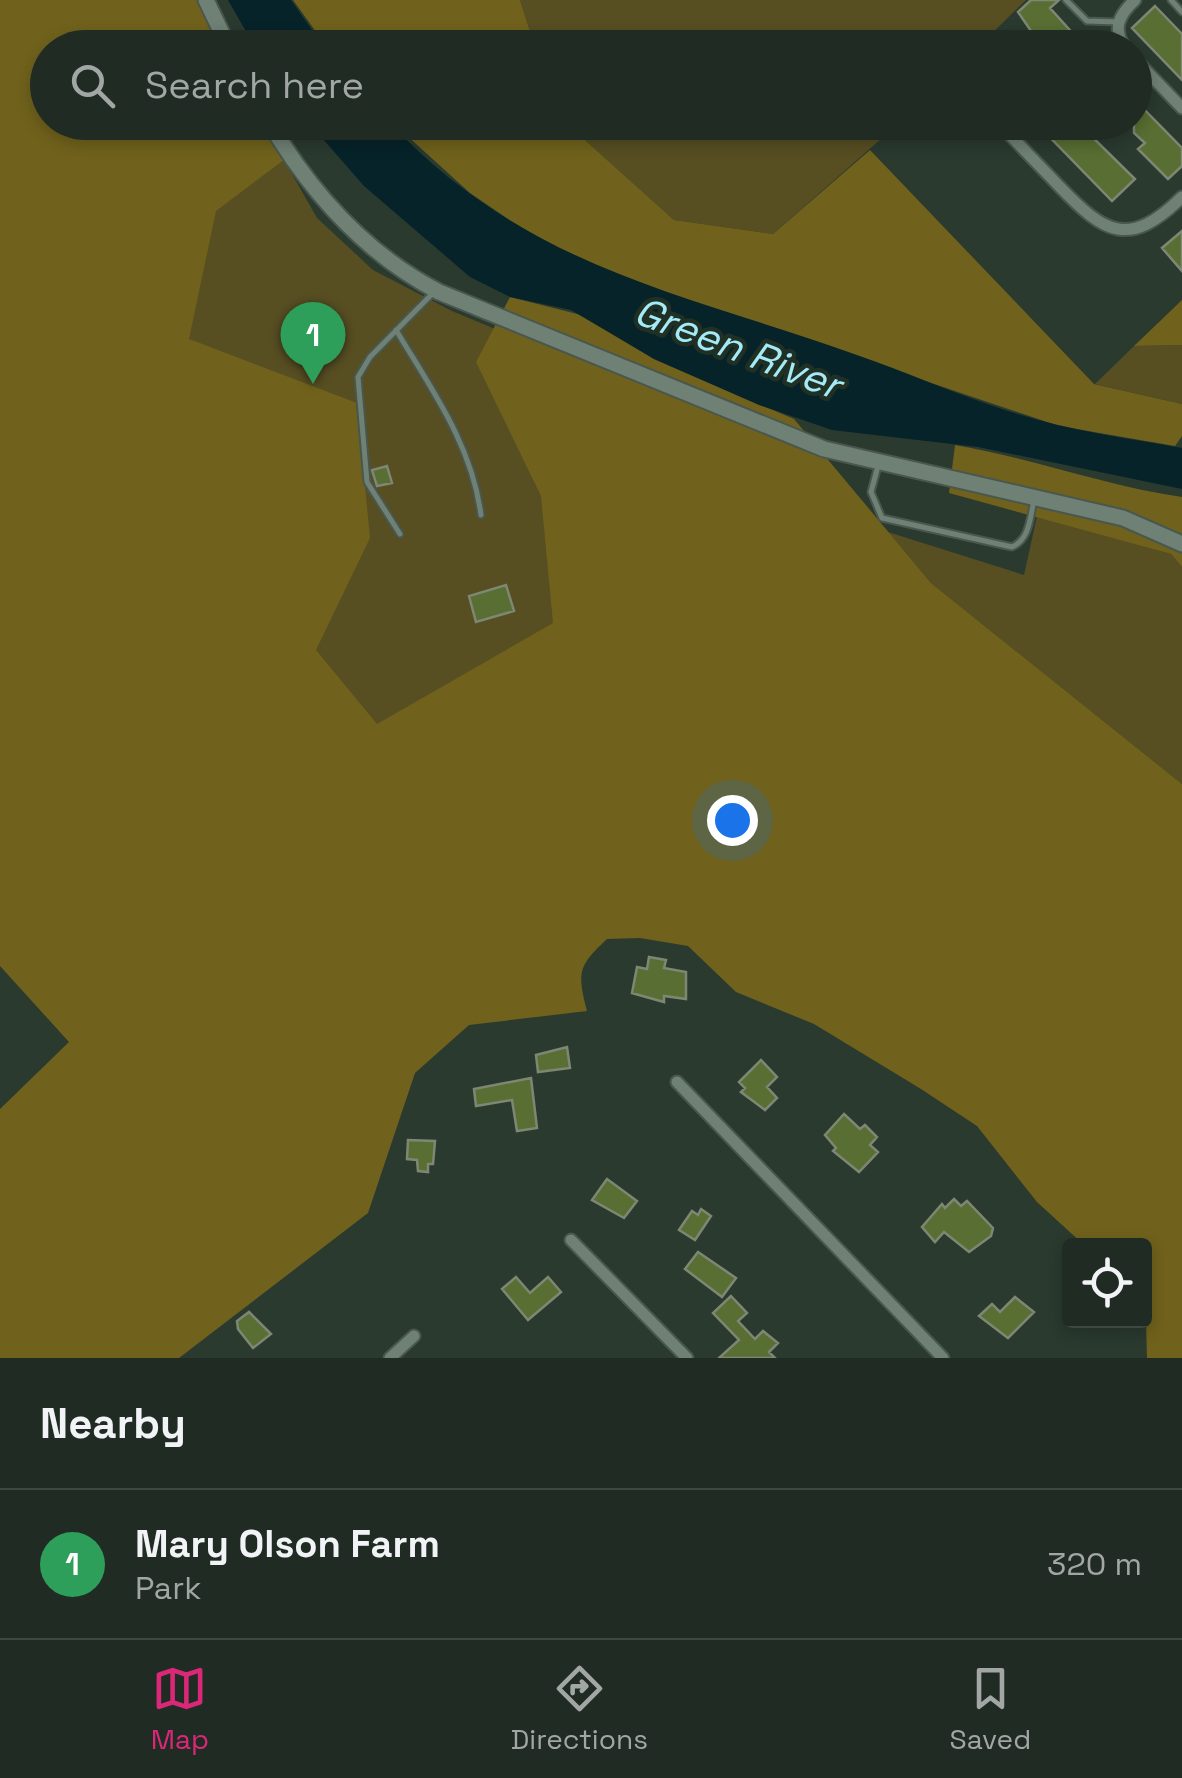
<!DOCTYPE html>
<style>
body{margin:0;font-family:"Space Grotesk",sans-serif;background:#28342b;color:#f1f3f6}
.controls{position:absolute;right:30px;bottom:30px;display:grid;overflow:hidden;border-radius:10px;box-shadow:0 5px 15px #0003}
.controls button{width:90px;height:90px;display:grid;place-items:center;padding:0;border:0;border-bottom:2px solid #3d4841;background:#202c23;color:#f1f3f6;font:50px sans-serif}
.you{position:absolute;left:732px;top:820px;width:35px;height:35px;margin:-25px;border:8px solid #fff;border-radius:50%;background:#1a73e8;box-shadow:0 0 0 15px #1a73e833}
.badge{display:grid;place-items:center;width:65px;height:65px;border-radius:50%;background:#db2777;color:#fff;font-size:32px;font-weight:700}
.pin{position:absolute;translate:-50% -82px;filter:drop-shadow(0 2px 5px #0008)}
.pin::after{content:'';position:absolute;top:52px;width:35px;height:30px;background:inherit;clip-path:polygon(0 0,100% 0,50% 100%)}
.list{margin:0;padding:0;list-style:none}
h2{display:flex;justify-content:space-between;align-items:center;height:130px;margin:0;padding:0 40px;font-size:42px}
h2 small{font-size:32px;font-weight:400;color:#a2a7a6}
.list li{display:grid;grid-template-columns:65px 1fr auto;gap:30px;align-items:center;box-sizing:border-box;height:150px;padding:0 40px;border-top:2px solid #3d4841}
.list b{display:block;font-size:38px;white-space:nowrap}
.list p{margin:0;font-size:32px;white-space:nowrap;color:#a2a7a6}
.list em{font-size:32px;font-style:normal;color:#a2a7a6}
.icon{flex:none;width:55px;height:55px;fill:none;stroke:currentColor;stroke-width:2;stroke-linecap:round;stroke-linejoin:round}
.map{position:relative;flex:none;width:1182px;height:1358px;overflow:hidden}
.search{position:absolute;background:#202c23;box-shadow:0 5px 15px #0003;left:30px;right:30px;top:30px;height:110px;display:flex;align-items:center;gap:25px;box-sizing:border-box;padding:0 35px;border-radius:55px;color:#a2a7a6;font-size:38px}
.sheet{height:280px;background:#202c23}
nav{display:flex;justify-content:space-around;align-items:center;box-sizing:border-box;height:140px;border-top:2px solid #3d4841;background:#202c23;font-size:28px;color:#a2a7a6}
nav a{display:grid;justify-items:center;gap:5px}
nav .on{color:#db2777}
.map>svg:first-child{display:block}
.green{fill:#574e22}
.forest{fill:#70621c}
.water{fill:#062329}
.building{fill:#586e32;stroke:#7e8674;stroke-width:2.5}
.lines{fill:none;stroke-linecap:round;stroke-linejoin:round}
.lane-casing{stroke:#49574e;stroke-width:9}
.street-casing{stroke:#49574e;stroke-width:15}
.secondary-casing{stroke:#49574e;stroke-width:19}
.lane{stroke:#6f8074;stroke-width:5}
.street{stroke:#6f8074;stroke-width:11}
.secondary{stroke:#6f8074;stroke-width:15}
.labels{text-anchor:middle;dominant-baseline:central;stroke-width:9;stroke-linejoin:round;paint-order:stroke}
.water-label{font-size:40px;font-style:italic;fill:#a4eaf7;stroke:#203025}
</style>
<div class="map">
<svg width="1182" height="1358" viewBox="0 0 1182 1358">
<rect width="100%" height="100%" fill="#2a3a2f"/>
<!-- green -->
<path class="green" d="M0 0 48 48V122L263 123 317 218 373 270 452 311 800 457 416 913 0 496Z
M520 0H1026L977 48 535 47Z
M566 123H899L773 234 674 220Z
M1182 345V404L1095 384 1134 346Z
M1037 516 1171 554 1182 567V784L931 583 888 532 1024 575Z"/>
<!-- forest -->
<path class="forest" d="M0 0H207L231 47 48 48V122L271 123 289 156 216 211 189 339 357 403 370 538 316 650 377 724 553 623 541 496 476 362 510 297 585 316 654 359 794 419 931 583 1182 784V1358H1147L1144 1246 1084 1245 1037 1202 977 1126 921 1089 814 1024 736 992 688 946 640 938 607 939C578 966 577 972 587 1011L469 1025 415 1073 368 1213 179 1358H0V1109L69 1042 0 966Z
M293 0H520L535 47H327Z
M393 123H566L674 220 773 234 870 150 1094 384 1182 404V436L1175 446 1059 426 655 290 555 248 511 221 470 193Z
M1182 300V345L1134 346Z
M955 445C1032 458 1105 486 1182 497V567L1171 554 949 493Z"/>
<!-- water -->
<path class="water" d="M228 0H291L324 47H255Z
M309 123H390C526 267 677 291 854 354 907 372 957 395 1011 412 1067 430 1124 438 1182 448V489L978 447 832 430 759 405 654 359 571 310 510 297 470 277 364 186Z"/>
<!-- building -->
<path class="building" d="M1031 0H1059L1050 8 1086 48H1050L1046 43 1042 47 1018 12Z
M1155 6 1182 34V80L1132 28Z
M994 32 1004 48H978Z
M1134 99 1182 148V166L1168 179 1138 149 1145 143 1134 133Z
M1035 122H1077L1135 179 1112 201Z
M1182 231V271L1162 248Z
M387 466 392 483 377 486 372 470Z
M506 585 514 611 476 622 469 596Z
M649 957 666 960 664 968 686 972V999L664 996V1002L632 993 637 967 647 969Z
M567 1047 570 1068 538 1072 536 1055Z
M761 1060 777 1077 767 1087 777 1098 765 1110 741 1092 745 1088 739 1082Z
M531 1078 537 1128 517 1131 512 1100 476 1106 474 1089Z
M844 1114 860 1129 865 1125 877 1137 870 1145 878 1152 859 1172 833 1151 836 1148 825 1135Z
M408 1140 435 1141 433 1164H428V1172L418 1171 417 1160 407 1159Z
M607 1179 637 1201 624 1218 592 1200Z
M954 1199 961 1206 967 1201 993 1228 991 1236 969 1252 944 1232 935 1242 922 1227 942 1204 945 1208Z
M701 1209 711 1216 695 1240 679 1230 692 1211 698 1215Z
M698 1252 736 1278 722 1297 685 1269Z
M516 1277 530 1293 548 1277 561 1292 528 1320 502 1289Z
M731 1296 747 1313 738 1321 755 1339 763 1331 778 1343 769 1352 775 1358H719L739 1340 713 1313Z
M1015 1297 1034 1312 1008 1338 979 1316 992 1304 1000 1312Z
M249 1312 271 1334 253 1348 238 1329 237 1321Z"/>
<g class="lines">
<!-- lane casing -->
<g class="lane-casing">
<path id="lane" d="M1066 0 1087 21 1118 22
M1171 0 1182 12
M396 330C432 390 472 445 481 515
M878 466 871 492 882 518 1012 547C1030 539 1030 517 1034 500
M400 534 367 482 358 377 370 357 433 293"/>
</g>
<!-- street casing -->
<g class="street-casing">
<path id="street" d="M1125 48C1112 28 1119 15 1135 0
M1134 58 1182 108
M998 122C1018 144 1039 165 1059 186 1105 234 1129 249 1182 197
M677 1082 943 1358
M571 1240 687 1358
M390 1358 414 1336"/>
</g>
<!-- secondary casing -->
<g class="secondary-casing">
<path id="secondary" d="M206 0 229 48
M269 122C311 193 366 254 439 292L824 449 1123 518 1182 544"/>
</g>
<!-- lane -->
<use href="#lane" class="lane"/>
<!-- street -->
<use href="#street" class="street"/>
<!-- secondary -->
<use href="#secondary" class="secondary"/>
</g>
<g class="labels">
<!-- water labels -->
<g class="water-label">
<text transform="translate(738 348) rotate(21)">Green River</text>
</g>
</g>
</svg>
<div class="controls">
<button><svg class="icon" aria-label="locate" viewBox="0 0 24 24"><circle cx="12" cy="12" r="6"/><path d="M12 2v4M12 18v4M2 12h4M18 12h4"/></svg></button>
</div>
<div class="you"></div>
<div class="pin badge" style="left:313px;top:384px;background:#2e9e5b">1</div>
<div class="search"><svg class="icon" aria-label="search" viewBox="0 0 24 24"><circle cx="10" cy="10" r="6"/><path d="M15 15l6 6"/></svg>Search here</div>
</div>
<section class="sheet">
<h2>Nearby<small></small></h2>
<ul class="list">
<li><span class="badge" style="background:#2e9e5b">1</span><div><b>Mary Olson Farm</b><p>Park</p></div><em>320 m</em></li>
</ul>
</section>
<nav>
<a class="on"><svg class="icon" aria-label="map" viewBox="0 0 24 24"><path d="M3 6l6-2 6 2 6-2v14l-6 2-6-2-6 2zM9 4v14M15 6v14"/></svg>Map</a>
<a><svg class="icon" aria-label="directions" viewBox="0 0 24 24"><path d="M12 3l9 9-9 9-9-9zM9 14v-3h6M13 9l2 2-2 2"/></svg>Directions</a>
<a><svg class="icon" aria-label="saved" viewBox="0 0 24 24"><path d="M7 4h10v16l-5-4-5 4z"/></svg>Saved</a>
</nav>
